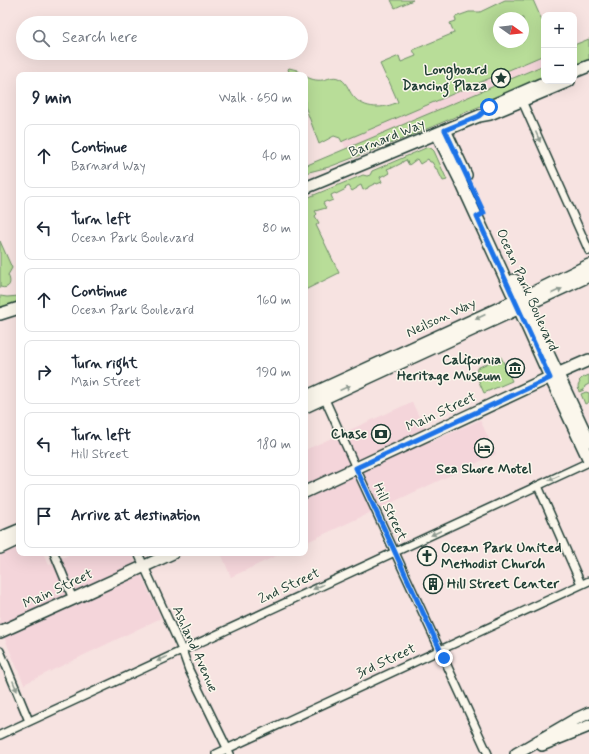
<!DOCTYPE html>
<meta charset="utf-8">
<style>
body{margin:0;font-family:Mynerve,sans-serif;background:#f2f2f3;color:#1f2937}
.controls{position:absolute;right:12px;top:12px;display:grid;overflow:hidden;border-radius:8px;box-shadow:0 4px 16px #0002}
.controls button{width:36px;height:36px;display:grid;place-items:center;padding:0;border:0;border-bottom:1px solid #e0e1e3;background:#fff;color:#1f2937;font:20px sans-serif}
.compass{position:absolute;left:493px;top:12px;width:36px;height:36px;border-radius:50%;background:#fff;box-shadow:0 4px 16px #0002;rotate:105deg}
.stop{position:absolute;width:12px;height:12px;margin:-9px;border:3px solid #1a73e8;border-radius:50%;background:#fff}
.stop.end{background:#1a73e8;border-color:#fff;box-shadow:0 1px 4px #0008}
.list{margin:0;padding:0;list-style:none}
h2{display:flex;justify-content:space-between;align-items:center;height:52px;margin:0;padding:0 16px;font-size:17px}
h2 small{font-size:13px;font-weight:400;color:#747a83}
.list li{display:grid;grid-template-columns:26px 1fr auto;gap:12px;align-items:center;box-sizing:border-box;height:64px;margin:0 8px 8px;padding:0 8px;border:1px solid #e0e1e3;border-radius:8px}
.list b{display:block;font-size:15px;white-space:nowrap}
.list p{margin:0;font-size:13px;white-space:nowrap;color:#747a83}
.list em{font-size:13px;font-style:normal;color:#747a83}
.icon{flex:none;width:22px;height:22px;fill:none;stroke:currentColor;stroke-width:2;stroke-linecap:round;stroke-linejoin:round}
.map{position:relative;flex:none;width:589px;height:754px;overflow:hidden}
.search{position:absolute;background:#fff;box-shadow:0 4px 16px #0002;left:16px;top:16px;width:292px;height:44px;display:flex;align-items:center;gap:10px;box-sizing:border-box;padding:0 14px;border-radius:22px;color:#747a83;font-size:15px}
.panel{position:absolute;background:#fff;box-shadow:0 4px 16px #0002;left:16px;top:72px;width:292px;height:484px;border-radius:8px}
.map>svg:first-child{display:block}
.built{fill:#f4d5da}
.green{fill:#b8dd98;stroke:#6c8d66;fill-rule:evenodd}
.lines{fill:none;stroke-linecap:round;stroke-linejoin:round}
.street-casing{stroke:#1f3d34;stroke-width:10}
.secondary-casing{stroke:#1f3d34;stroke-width:14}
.street{stroke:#fbf7ec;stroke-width:7}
.secondary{stroke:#fbf7ec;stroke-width:11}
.oneway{fill:#8d9a90}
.route{stroke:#1a73e8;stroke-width:5}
.labels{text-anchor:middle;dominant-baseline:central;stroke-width:3;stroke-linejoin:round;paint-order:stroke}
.poi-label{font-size:14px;font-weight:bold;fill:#1f3d34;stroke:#fbf7ec;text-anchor:end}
.street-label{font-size:14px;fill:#1f3d34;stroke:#fbf7ec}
</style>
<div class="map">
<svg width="589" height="754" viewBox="0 0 589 754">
<rect width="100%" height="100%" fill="#f7e3e1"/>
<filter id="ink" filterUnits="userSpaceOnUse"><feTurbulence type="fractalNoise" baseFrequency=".025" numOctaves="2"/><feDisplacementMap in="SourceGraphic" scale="8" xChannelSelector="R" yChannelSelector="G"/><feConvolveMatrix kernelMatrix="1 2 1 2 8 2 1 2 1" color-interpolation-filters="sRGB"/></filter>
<g filter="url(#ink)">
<!-- built -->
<path class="built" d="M544 55V65L346 150 343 141Z
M412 402 431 442 480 420 496 454 305 543V450Z
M19 546V553H43L49 565 72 553H131L161 618 24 684 4 637 0 639V555Z
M221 553H282L231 577Z"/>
<!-- green -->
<path class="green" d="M391 0H413L395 8Z
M505 0H533L544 25V55L343 141 342 142 340 138 334 136 319 144 305 106V76C310 79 316 81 323 80 328 79 333 76 338 78 347 81 348 90 353 96 364 110 384 109 398 102L388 79 386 77 380 64 399 56 401 62 416 56 413 50 454 33 450 23 456 21 455 17 469 12H480ZM499 18H523V42H499Z
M589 39V60L574 66V45Z
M544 65V80L539 81 408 137 329 167 305 173V166Z
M289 68 297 70 304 75H290L288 69Z
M428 147 432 149 434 151 447 180 443 181 437 169H436L432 162H430L428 159 420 164 417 159 409 165 406 160 402 162V163L392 168V167L387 169 390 173 385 176 384 175 380 177 382 182 377 184 376 183 368 187V188L363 190 361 185 357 187V188L352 191 349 186 345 188 346 189 336 194 335 193 331 195 333 200 328 202 327 201 323 203 326 208 315 211 317 214 315 216 319 223 316 225 339 273 305 290V201L306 202H307L309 197 363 175 367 176 370 175 372 171Z
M0 241 12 268 8 275C12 282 10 290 0 287Z
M0 296 7 297 19 296V302L0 308Z
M501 357 512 381 484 393 476 375 477 368Z
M589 375V384L585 386 584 390 579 392 578 386 580 382 579 381 582 378Z
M586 392 589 393V402L585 404 581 394Z"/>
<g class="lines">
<!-- street casing -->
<g class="street-casing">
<path id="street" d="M522 101 589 251
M323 395 361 479 488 754
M538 486 581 584
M54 553 73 599
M138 553 182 650 189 670 230 754
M0 651 29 721
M0 735 589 462
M216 754 589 581"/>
</g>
<!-- secondary casing -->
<g class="secondary-casing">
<path id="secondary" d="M574 72 589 66
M493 105 541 84 553 81
M445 130 466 175
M437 134 460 180 512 293 544 364 589 460
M305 188 479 116 490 114 569 81
M514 280 589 441
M0 314 19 308
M305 397 532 293 589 265
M305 407 589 276
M305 492 557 374 589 360
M0 538 19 530
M0 548 19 539
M0 632 73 599 173 553
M542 745 589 726
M516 754 576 719 589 713"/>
</g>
<!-- street -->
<use href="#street" class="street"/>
<!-- secondary -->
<use href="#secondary" class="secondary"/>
</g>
<!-- one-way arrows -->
<defs><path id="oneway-solid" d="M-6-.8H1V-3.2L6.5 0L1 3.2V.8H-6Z"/></defs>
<g class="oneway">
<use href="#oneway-solid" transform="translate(538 137) rotate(66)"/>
<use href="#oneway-solid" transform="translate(557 291) rotate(-25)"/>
<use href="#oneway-solid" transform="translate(480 317) rotate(155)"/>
<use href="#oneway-solid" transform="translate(345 388) rotate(-24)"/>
<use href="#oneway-solid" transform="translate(554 478) rotate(155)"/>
<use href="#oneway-solid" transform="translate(436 533) rotate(155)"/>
<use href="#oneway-solid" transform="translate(318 587) rotate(155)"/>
<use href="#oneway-solid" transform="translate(162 659) rotate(155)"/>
<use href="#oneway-solid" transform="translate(15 686) rotate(67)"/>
</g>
</g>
<g class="lines" filter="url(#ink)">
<!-- route -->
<path class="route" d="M444 658 356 468 550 378 477 217 484 213 445 130 479 116 489 107"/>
</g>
<!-- icons -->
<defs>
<g id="sight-ring" transform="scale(1)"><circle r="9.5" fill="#fbf7ec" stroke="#1f3d34" stroke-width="1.5"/><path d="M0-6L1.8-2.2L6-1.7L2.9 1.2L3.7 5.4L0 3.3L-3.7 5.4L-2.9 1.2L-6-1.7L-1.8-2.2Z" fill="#1f3d34"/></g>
<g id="museum-ring" transform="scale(1)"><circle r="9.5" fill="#fbf7ec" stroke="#1f3d34" stroke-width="1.5"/><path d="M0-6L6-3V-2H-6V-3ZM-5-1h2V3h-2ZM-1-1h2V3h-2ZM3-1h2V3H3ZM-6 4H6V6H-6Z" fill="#1f3d34"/></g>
<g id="bank-ring" transform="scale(1)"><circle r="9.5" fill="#fbf7ec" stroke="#1f3d34" stroke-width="1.5"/><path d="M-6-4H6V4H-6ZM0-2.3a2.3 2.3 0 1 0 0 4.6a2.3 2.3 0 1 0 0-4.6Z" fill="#1f3d34"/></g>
<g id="hotel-ring" transform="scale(1)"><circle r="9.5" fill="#fbf7ec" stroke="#1f3d34" stroke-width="1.5"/><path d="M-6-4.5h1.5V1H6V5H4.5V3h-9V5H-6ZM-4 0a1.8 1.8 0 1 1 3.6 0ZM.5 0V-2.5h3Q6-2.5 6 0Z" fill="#1f3d34"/></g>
<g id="church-ring" transform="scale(1)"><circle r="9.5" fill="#fbf7ec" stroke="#1f3d34" stroke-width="1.5"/><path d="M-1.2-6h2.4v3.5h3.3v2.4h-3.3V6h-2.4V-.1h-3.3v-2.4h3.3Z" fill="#1f3d34"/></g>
<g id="building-ring" transform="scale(1)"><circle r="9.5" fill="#fbf7ec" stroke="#1f3d34" stroke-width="1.5"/><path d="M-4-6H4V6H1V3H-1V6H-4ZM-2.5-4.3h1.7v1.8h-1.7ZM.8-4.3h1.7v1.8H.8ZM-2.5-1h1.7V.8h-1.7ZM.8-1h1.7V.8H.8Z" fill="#1f3d34"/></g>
</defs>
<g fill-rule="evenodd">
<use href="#sight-ring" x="501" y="78"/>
<use href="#museum-ring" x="515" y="368"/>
<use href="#bank-ring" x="381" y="434"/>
<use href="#hotel-ring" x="484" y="448"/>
<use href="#church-ring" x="427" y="556"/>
<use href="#building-ring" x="433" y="584"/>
</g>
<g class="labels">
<!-- poi labels -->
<g class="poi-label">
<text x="487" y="70">Longboard<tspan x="487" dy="16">Dancing Plaza</tspan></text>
<text x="501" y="360">California<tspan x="501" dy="16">Heritage Museum</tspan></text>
<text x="367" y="434">Chase</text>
<text x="484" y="469" text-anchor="middle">Sea Shore Motel</text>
<text x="441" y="548" text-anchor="start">Ocean Park United<tspan x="441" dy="16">Methodist Church</tspan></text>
<text x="447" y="584" text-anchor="start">Hill Street Center</text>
</g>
<!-- street labels -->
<g class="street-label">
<text transform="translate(387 138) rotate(-22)">Barnard Way</text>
<text transform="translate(527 290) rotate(66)">Ocean Park Boulevard</text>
<text transform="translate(441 318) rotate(-25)">Neilson Way</text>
<text transform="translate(441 412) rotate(-25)">Main Street</text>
<text transform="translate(390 512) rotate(65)">Hill Street</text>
<text transform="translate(289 586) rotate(-25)">2nd Street</text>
<text transform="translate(58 589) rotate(-25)">Main Street</text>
<text transform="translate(195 649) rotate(66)">Ashland Avenue</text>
<text transform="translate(386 661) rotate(-25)">3rd Street</text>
</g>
</g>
</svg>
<div class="controls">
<button>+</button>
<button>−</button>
</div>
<svg class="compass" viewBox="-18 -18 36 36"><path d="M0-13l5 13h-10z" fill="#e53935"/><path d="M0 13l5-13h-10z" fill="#747a83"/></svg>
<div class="stop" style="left:489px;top:107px"></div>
<div class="stop end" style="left:444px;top:658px"></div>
<div class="search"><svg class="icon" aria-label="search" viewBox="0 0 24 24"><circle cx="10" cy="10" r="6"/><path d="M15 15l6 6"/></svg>Search here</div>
<section class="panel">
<h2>9 min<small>Walk · 650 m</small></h2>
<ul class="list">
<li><svg class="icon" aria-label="ahead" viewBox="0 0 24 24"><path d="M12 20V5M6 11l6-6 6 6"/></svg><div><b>Continue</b><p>Barnard Way</p></div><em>40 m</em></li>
<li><svg class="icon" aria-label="left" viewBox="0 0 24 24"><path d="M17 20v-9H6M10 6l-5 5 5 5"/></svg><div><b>Turn left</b><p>Ocean Park Boulevard</p></div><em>80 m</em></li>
<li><svg class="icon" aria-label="ahead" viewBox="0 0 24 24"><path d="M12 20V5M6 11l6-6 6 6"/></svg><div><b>Continue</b><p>Ocean Park Boulevard</p></div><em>160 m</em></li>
<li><svg class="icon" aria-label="right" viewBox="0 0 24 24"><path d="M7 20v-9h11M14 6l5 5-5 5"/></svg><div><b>Turn right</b><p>Main Street</p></div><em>190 m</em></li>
<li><svg class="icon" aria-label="left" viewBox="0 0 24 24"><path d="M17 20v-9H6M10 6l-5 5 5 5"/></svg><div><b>Turn left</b><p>Hill Street</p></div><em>180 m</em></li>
<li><svg class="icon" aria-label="arrive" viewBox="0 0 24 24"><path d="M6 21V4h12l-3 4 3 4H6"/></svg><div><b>Arrive at destination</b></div></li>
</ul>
</section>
</div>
